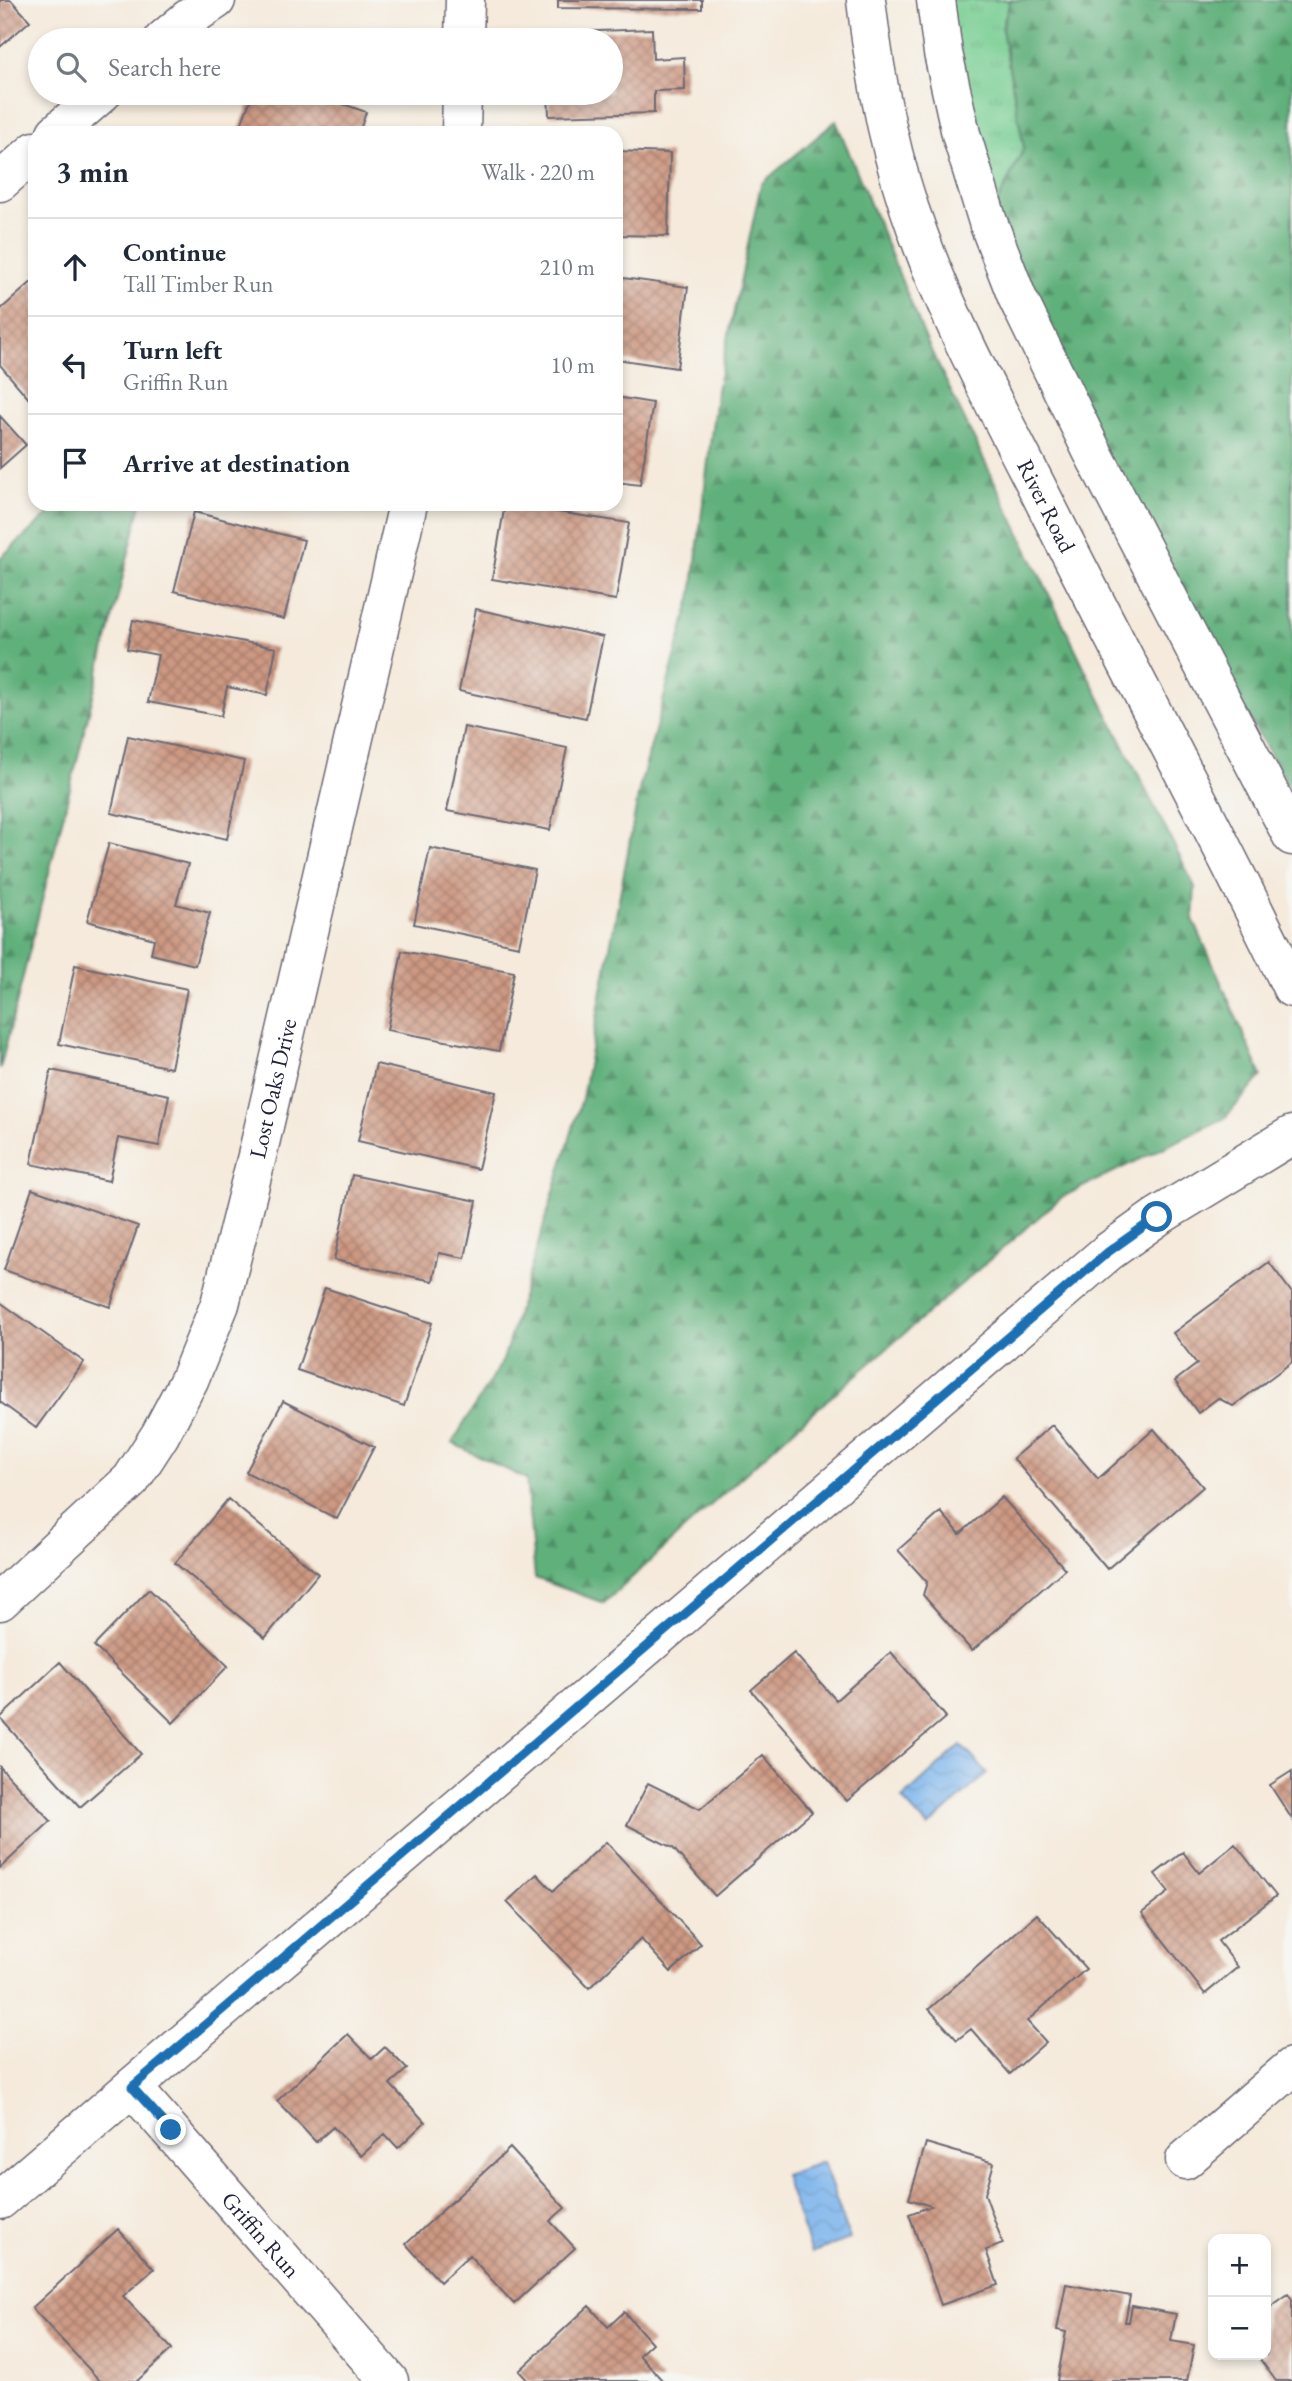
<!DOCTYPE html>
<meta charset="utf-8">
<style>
body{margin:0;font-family:"EB Garamond",serif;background:#f2f2f3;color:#1f2937}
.controls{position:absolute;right:21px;bottom:21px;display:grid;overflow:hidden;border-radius:14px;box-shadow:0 4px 10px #0003}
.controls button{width:63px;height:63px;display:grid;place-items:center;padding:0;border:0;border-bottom:2px solid #e0e1e3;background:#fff;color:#1f2937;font:35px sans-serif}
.stop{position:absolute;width:21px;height:21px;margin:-16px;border:5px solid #1f6fb2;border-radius:50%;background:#fff}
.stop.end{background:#1f6fb2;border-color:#fff;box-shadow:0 2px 7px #0008}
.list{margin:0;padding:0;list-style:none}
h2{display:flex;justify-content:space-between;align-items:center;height:91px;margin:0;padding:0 28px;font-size:30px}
h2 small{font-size:23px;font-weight:400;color:#747a83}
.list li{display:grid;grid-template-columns:46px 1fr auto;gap:21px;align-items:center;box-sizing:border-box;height:98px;padding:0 28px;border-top:2px solid #e0e1e3}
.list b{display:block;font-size:26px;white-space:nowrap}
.list p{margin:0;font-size:23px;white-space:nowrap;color:#747a83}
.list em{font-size:23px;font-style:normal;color:#747a83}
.icon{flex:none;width:38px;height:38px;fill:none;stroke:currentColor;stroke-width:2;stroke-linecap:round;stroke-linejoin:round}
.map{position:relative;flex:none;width:1292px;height:2381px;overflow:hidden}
.search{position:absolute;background:#fff;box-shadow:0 4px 10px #0003;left:28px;top:28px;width:595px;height:77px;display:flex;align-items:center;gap:18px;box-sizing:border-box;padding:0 24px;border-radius:38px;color:#747a83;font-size:26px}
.panel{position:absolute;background:#fff;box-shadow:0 4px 10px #0003;left:28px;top:126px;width:595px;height:385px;border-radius:21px}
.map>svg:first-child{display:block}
.grass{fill:url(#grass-tufts);stroke:#4c7866;stroke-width:2}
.forest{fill:url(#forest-firs);stroke:#41695b;stroke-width:2}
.water{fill:url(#water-waves);stroke:#4e6b94;stroke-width:2}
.building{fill:url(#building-cross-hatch)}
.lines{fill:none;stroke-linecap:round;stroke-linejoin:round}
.street-casing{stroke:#6c6873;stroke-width:41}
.secondary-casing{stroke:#6c6873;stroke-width:41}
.street{stroke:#fff;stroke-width:38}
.secondary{stroke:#fff;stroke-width:38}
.route{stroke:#1f6fb2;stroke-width:9}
.labels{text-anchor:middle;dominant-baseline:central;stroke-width:5;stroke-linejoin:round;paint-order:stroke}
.street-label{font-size:23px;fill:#22223b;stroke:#f6f6f2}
</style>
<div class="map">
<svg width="1292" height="2381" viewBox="0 0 1292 2381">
<defs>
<pattern id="grass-tufts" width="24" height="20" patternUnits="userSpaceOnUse" patternTransform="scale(1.75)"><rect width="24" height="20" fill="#76cd91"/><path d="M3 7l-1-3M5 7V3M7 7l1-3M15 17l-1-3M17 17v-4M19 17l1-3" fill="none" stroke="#66b07e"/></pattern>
<pattern id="forest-firs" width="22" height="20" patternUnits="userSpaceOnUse" patternTransform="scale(1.75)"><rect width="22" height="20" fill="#60b07b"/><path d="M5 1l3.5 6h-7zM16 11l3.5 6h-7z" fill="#4f8f66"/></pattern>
<pattern id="water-waves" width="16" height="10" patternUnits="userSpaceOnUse" patternTransform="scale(1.75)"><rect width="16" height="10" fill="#7bb4ec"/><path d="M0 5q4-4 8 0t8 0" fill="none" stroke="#6a9acb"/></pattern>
<pattern id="building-cross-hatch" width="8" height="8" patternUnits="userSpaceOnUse" patternTransform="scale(1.75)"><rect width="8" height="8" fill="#cd9982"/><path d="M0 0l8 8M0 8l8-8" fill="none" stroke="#a67c6c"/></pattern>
</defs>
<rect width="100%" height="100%" fill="#f6f6f2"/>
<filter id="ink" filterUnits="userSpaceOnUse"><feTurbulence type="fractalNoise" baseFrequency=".0143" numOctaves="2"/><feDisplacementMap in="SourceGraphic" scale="14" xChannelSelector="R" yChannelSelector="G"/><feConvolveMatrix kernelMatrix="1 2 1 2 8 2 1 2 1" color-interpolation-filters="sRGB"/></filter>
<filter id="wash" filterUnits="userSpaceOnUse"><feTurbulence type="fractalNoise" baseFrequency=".00686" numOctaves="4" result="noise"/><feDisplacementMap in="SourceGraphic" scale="28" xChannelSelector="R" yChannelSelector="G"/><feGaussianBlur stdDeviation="1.57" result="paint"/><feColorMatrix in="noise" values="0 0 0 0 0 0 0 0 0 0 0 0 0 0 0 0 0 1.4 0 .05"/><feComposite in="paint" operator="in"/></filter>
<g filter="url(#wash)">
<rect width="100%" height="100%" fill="#f5eadb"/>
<!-- grass -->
<path class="grass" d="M942 0H1010L1002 29 1024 148 988 222Z"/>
<!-- forest -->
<path class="forest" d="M1010 0H1292V791L1091 449 988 222 1024 148 1002 29Z
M836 121 927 342 1088 675 1195 887 1193 919 1262 1076 1225 1118 1062 1197 794 1429 604 1603 535 1578 526 1479 452 1443 503 1360 582 1098 640 786 692 594 716 395 761 184Z
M60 504H141L0 1069V558Z"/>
<!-- water -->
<path class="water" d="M961 1745 987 1773 928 1827 902 1799Z
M823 2162 850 2239 811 2253 784 2175Z"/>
<g id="blocks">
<!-- building -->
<path class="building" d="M0 0H11L30 21 0 47Z
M558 0H702V9L558 8Z
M652 29 653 59 684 57 685 90 654 91V113L549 116 548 93H611V40H572V32Z
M253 93H313L366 112 359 133H238Z
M616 151 670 153 668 236 616 235Z
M616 277 688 287 677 368 616 359Z
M35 279V406L0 365V310Z
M616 397 653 403 640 485 616 482Z
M0 416 26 445 0 468Z
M505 504 629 523 616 600 492 579Z
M194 512 304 540 284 619 174 591Z
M476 609 603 637 586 718 459 691Z
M133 620 276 648 267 695 227 687 221 716 148 702 158 655 127 649Z
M464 727 567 748 550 830 447 811Z
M128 736 244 761 227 839 111 813Z
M109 843 188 864 176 904 210 913 195 965 151 954 154 939 87 921Z
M430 848 535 870 519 946 414 924Z
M402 951 514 972 499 1051 387 1030Z
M75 965 187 989 171 1068 59 1044Z
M376 1064 496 1092 478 1169 358 1141Z
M51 1070 169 1095 159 1146 118 1138 109 1181 31 1164Z
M352 1175 477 1201 465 1258 439 1253 433 1281 334 1260Z
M32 1189 138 1226 110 1307 4 1270Z
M1269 1262 1292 1293V1362L1233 1406 1218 1398 1198 1413 1175 1381 1197 1364 1173 1333Z
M325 1288 432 1323 404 1406 297 1370Z
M0 1302 84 1362 36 1428 0 1402Z
M283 1401 374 1447 337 1519 246 1472Z
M1052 1425 1098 1479 1154 1429 1203 1487 1107 1569 1013 1458Z
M1002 1497 1065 1569 972 1651 923 1595 927 1582 898 1550 941 1512 960 1534Z
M228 1499 318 1574 265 1638 175 1563Z
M149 1589 228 1666 173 1723 94 1646Z
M891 1652 946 1717 847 1801 751 1690 794 1653 836 1700Z
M60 1662 141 1754 80 1807 0 1718Z
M763 1755 812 1812 715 1896 673 1848 627 1825 648 1783 700 1809Z
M0 1767 51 1821 0 1868Z
M1292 1771V1819L1270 1785Z
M606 1842 701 1944 671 1972 641 1939 589 1988 507 1902 537 1874 553 1891Z
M1235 1844 1276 1896 1218 1941 1238 1967 1205 1994 1142 1913 1169 1892 1155 1874 1183 1852 1199 1873Z
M1037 1914 1086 1969 1027 2021 1046 2042 1010 2074 971 2029 957 2040 929 2009Z
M348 2034 372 2059 385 2047 407 2069 390 2084 425 2122 398 2148 385 2134 361 2156 333 2127 316 2142 277 2101Z
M926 2143 994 2163 985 2194 1003 2244 986 2250 998 2285 941 2305 909 2214 931 2206 909 2199Z
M510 2148 565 2208 550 2221 575 2248 514 2304 469 2255 440 2282 406 2244Z
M118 2229 154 2269 123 2296 172 2349 137 2381H100L32 2308Z
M1066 2284 1130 2296 1125 2322H1129L1132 2306 1176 2314 1171 2341 1194 2345 1187 2381H1057L1066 2332 1057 2330Z
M1288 2294 1292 2299V2381H1276L1257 2355H1266V2310Z
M589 2306 608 2327 624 2312 652 2343 639 2355 663 2381H528L519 2371Z"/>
</g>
</g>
<g filter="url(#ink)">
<use href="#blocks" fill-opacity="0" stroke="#6c6873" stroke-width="2"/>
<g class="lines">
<!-- street casing -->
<g class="street-casing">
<g id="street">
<path d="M163 40 189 18 216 0"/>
<path d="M464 40 465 0"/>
<path d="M56 133 102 93"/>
<path d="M461 133 462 93"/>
<path d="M0 182 35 151"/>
<path id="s1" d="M0 1601 131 1480 160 1435 189 1380 220 1304 258 1152 408 504"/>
<path id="s2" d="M132 2087 389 2381"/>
<path d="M1185 2160 1292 2067"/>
<path d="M0 2200 1108 1252 1157 1217 1292 1135"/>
</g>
</g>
<!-- secondary casing -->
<g class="secondary-casing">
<g id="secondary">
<path id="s3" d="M866 0C875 79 890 158 918 233 953 330 1004 421 1050 513 1130 672 1215 828 1292 988"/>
<path d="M936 0 943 53 961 134 988 222 1017 297 1091 449 1292 836"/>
</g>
</g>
<!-- street -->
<use href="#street" class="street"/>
<!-- secondary -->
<use href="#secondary" class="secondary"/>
</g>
</g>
<g class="lines" filter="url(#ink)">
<!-- route -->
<path class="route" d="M171 2130 132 2087 1108 1252 1157 1217"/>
</g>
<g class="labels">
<!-- street labels -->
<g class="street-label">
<text stroke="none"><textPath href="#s3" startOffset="541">River Road</textPath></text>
<text stroke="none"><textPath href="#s1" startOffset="598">Lost Oaks Drive</textPath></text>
<text stroke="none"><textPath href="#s2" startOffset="196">Griffin Run</textPath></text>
</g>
</g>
</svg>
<div class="controls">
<button>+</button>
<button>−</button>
</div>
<div class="stop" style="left:1157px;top:1217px"></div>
<div class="stop end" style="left:171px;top:2130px"></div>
<div class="search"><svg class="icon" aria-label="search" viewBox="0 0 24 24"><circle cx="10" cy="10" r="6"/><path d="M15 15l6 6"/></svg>Search here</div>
<section class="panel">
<h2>3 min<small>Walk · 220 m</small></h2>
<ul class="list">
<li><svg class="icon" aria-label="ahead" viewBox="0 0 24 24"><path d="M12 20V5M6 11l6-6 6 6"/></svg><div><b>Continue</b><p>Tall Timber Run</p></div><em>210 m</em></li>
<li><svg class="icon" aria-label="left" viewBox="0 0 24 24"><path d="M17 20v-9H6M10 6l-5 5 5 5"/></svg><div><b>Turn left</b><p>Griffin Run</p></div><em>10 m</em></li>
<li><svg class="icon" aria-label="arrive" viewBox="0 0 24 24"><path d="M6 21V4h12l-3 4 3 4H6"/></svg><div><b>Arrive at destination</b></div></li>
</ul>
</section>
</div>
